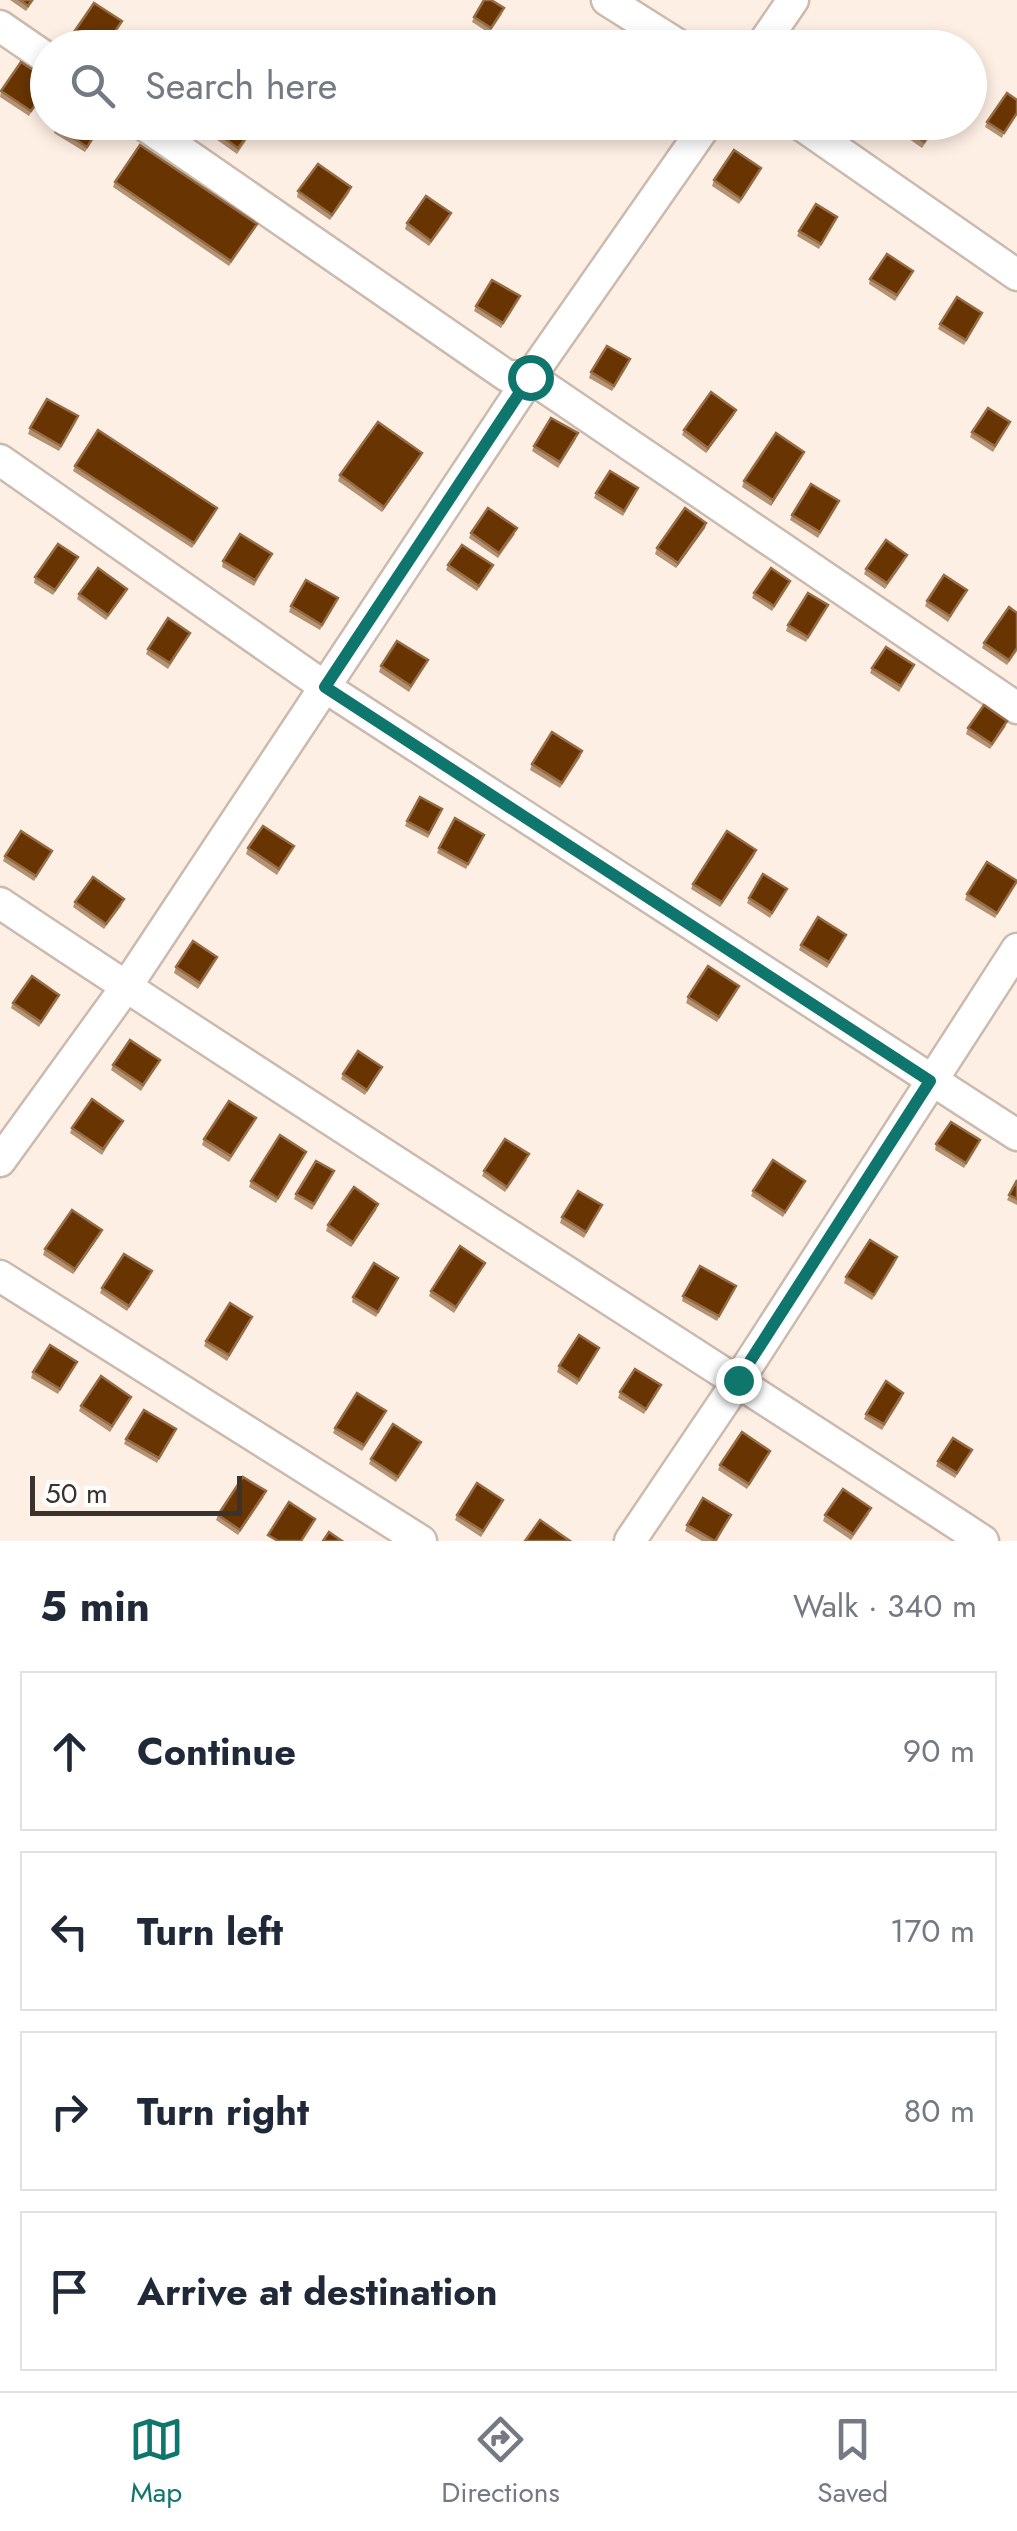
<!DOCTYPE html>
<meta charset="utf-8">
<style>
body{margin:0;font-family:Jost,sans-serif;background:#f2f2f3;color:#1f2937}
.scale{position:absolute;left:30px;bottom:25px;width:212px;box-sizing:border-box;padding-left:10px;border:5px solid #39322d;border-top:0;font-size:28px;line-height:35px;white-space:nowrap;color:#39322d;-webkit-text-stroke:8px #fff;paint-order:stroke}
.stop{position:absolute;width:30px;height:30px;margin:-22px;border:8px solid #0f766e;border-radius:50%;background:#fff}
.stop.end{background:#0f766e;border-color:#fff;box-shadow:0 2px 10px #0008}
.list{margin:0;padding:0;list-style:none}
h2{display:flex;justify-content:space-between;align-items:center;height:130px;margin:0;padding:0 40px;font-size:42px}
h2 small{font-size:32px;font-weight:400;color:#747a83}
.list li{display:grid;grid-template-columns:65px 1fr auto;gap:30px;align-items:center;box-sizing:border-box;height:160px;margin:0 20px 20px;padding:0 20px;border:2px solid #e0e1e3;border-radius:0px}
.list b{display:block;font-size:38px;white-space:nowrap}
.list em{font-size:32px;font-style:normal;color:#747a83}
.icon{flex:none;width:55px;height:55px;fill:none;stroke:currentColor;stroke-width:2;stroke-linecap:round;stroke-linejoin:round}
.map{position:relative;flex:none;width:1017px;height:1541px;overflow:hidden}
.search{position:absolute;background:#fff;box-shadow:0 5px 15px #0003;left:30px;right:30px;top:30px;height:110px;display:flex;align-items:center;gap:25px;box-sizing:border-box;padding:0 35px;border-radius:55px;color:#747a83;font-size:38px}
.sheet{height:850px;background:#fff}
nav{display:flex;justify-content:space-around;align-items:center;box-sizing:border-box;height:140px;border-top:2px solid #e0e1e3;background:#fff;font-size:28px;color:#747a83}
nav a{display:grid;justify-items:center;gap:5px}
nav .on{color:#0f766e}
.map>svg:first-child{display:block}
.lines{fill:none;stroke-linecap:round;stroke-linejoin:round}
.minor-casing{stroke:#cbbaae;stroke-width:35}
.minor{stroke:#fff;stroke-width:30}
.wall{fill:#b39274}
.shaded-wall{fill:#956c46}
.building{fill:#683402;stroke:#956c46;stroke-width:2.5}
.route{stroke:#0f766e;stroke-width:12}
</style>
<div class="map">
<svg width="1017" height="1541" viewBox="0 0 1017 1541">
<rect width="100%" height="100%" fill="#feefe5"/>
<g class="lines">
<!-- minor casing -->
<g class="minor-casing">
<path id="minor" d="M607 0 683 48
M0 26 48 59
M760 48 793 0
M140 122 507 376 530 377 1017 708
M797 122 1017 275
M0 460 325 687 1017 1135
M0 903C325 1120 656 1327 983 1541
M0 1161 126 987 530 377 708 122
M0 1276 421 1541
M630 1541 738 1381 1017 949"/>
</g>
<!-- minor -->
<use href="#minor" class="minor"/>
</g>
<!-- wall -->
<path class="wall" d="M10 0H34L26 11Z
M502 14 489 33 472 22 474 17Z
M122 21 106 48H81L70 41 72 35Z
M48 80 29 116 0 97 1 91Z
M1017 100 1002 138 985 127 987 122Z
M890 122H940L922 148 889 125Z
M256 124 254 129 237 154 210 135 212 130Z
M102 125 85 152 54 133 56 127Z
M759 173 739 204 712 186 714 180Z
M115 182 257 224 255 229 229 266 113 187Z
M351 187 349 193 330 220 297 197 298 191Z
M451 213 449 219 429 246 405 229 407 223Z
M837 217 819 249 797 236 799 231Z
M911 276 895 301 869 284 870 279Z
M520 296 501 328 474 311 476 306Z
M982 313 964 345 938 329 940 324Z
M628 365 612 391 589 378 591 372Z
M736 410 734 415 706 453 682 435 684 430Z
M76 422 59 451 28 434 30 428Z
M1010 422 993 452 970 437 972 432Z
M576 439 558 468 532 451 534 446Z
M422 453 420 458 382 512 338 481 340 475Z
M802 457 771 506 742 487 744 481Z
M75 466 215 513 192 548 73 471Z
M596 493H636L623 516 594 498Z
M837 506 818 538 790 520 792 515Z
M706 523 705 528 676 568 655 554 657 548Z
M471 533 515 534 498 558 469 538Z
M272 554 254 586 222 567 223 561Z
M905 560 885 589 864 574 866 569Z
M76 562 53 595 34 583 35 577Z
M448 565H493L477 591 446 570Z
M788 586 772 611 752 598 754 593Z
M127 589 125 594 106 620 77 599 79 594Z
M967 590 948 622 925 606 927 601Z
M338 598 320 630 289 612 291 606Z
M828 605 806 642 786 631 788 625Z
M190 633 168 669 146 654 148 649Z
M984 643 1017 651 1007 665 982 648Z
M428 660 409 692 379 672 381 666Z
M914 665 899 692 870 673 872 668Z
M1006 726 990 749 966 734 968 728Z
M581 756 560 788 530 770 532 764Z
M440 814 428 838 405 826 407 821Z
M484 835 466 869 437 853 439 848Z
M294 846 277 875 246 854 248 848Z
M756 850 720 907 691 889 693 884Z
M52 851 34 881 3 861 5 856Z
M1017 881 995 918 965 900 967 894Z
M787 889 770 918 747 903 749 898Z
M75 902 122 905 104 929 73 907Z
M844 940 827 968 799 950 801 945Z
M215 962 198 989 174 973 176 967Z
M739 986 717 1022 686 1003 688 997Z
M59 995 39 1027 11 1008 13 1003Z
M160 1060 141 1091 111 1070 113 1065Z
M382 1067 365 1095 341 1079 343 1074Z
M256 1118 229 1162 202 1145 204 1139Z
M123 1121 102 1155 70 1133 72 1128Z
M936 1144 978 1145 964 1168 935 1150Z
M306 1152 276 1203 249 1187 251 1181Z
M527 1160 505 1192 482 1176 484 1171Z
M334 1171 312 1210 294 1199 296 1194Z
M1017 1180V1205L1007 1200Z
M805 1181 783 1217 751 1196 753 1191Z
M602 1205 584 1238 560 1223 562 1217Z
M376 1210 351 1247 326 1231 328 1225Z
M102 1230 100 1235 73 1274 43 1255 45 1249Z
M485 1263 454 1313 429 1296 431 1291Z
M895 1263 872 1300 844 1283 846 1277Z
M150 1277 127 1311 100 1293 102 1288Z
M398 1278 376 1317 352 1302 353 1297Z
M734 1291 717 1321 682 1301 683 1296Z
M250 1322 227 1361 204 1346 206 1341Z
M597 1353 577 1385 557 1372 559 1366Z
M77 1362 58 1394 31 1378 33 1372Z
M661 1385 644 1414 618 1398 620 1392Z
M902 1398 882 1430 864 1419 866 1414Z
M129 1402 110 1432 79 1411 81 1406Z
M384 1416 362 1451 333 1433 335 1428Z
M176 1429 157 1463 124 1444 126 1439Z
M419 1447 396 1482 369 1464 371 1459Z
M972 1450 955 1478 936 1466 938 1461Z
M768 1456 747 1489 718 1470 720 1465Z
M264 1497 238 1535 216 1520 218 1515Z
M501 1505 481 1537 455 1520 457 1515Z
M869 1514 851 1540 823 1521 825 1515Z
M731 1515 717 1541H702L685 1531 687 1525Z"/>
<!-- shaded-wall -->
<path class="shaded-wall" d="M736 410 734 415 706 453 708 448Z
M804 452 802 457 771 506 773 500Z
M422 453 420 458 382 512 384 507Z
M706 523 705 528 676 568 678 563Z
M756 850 754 856 720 907 722 902Z
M378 1204 376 1210 351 1247 353 1242Z
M102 1230 100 1235 73 1274 75 1269Z"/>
<!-- building -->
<path class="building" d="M20 0H32L28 6Z
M484 0H491L504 8 491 28 474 17Z
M94 3 122 21 104 48H91L72 35Z
M564 34 584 48H556Z
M21 62 48 80V87L31 111 1 91Z
M1007 93 1017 100V113L1004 133 987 122Z
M59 122H103L87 147 56 127Z
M217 122H254L256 124 238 148 212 130Z
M896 122H938L924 142Z
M140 145 257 224 231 261 115 182Z
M734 150 761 168 741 199 714 180Z
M318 164 351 187 332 215 298 191Z
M426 196 451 213 431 241 407 223Z
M816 204 837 217 821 244 799 231Z
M887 254 913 271 897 295 870 279Z
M492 280 520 296 503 323 476 306Z
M957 297 982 313 966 340 940 324Z
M607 346 630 359 614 386 591 372Z
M711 392 736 410 708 448 684 430Z
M47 399 78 416 61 446 30 428Z
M988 408 1010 422 995 446 972 432Z
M551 418 578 433 560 462 534 446Z
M378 422 422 453 384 507 340 475Z
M98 430 217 508 194 543 75 466Z
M776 433 804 452 773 500 744 481Z
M610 471 638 488 624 511 596 493Z
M811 484 839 501 820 532 792 515Z
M488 508 517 528 499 553 471 533Z
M685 508 706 523 678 563 657 548Z
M240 534 272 554 255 580 223 561Z
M886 540 907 555 887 583 866 569Z
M58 544 78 557 55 590 35 577Z
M462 545 493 565 479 586 448 565Z
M98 568 127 589 108 615 79 594Z
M771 568 790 581 774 606 754 593Z
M944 575 967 590 950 616 927 601Z
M306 580 338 598 322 625 291 606Z
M808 593 828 605 808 637 788 625Z
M1009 607 1017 613V648L1009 660 984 643Z
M168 618 190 633 170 663 148 649Z
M397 641 428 660 411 686 381 666Z
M886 647 914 665 901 686 872 668Z
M984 705 1007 721 992 744 968 728Z
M552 732 582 751 562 783 532 764Z
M420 797 442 809 429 833 407 821Z
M455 818 484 835 468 864 439 848Z
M263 826 294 846 279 869 248 848Z
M21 831 52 851 36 876 5 856Z
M727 831 756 850 722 902 693 884Z
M987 862 1017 881 997 913 967 894Z
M763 874 787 889 772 913 749 898Z
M93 877 124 899 106 924 75 902Z
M818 917 846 935 829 962 801 945Z
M193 941 217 957 200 983 176 967Z
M708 966 739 986 719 1017 688 997Z
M32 976 59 995 41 1022 13 1003Z
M130 1040 160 1060 143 1085 113 1065Z
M358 1051 382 1067 367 1090 343 1074Z
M92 1099 123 1121 103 1149 72 1128Z
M229 1101 256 1118 231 1156 204 1139Z
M951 1122 980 1140 966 1163 936 1144Z
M280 1135 306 1152 278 1198 251 1181Z
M505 1139 529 1154 507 1187 484 1171Z
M773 1160 805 1181 785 1212 753 1191Z
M316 1161 334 1171 314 1204 296 1194Z
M1017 1180V1199L1009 1195Z
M354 1187 378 1204 353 1242 328 1225Z
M578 1191 602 1205 586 1232 562 1217Z
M72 1210 102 1230 75 1269 45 1249Z
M870 1240 897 1257 874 1295 846 1277Z
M460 1246 485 1263 456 1307 431 1291Z
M124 1254 152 1271 129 1306 102 1288Z
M374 1263 398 1278 378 1312 353 1297Z
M700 1266 736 1286 719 1316 683 1296Z
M230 1303 252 1317 229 1355 206 1341Z
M579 1335 599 1348 579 1380 559 1366Z
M50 1345 77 1362 60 1389 33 1372Z
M635 1369 661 1385 646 1409 620 1392Z
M101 1376 131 1397 112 1426 81 1406Z
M886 1381 903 1393 884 1424 866 1414Z
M357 1393 386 1411 364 1445 335 1428Z
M144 1410 176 1429 159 1458 126 1439Z
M393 1424 421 1442 398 1477 371 1459Z
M742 1432 770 1451 749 1484 720 1465Z
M953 1438 972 1450 957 1473 938 1461Z
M243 1477 266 1491 240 1530 218 1515Z
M477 1483 503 1500 483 1531 457 1515Z
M843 1489 871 1508 853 1534 825 1515Z
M703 1498 731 1515 715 1541 687 1525Z
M289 1502 315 1519 301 1541H278L268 1535Z
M540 1520 570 1541H525Z
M329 1532 342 1541H323Z"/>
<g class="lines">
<!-- route -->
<path class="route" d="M530 377 325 687 930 1081 738 1380"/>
</g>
</svg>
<div class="scale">50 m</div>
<div class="stop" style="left:530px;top:377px"></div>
<div class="stop end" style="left:738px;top:1380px"></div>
<div class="search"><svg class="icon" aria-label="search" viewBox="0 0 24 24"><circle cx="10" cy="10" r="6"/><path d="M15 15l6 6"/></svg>Search here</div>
</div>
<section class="sheet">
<h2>5 min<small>Walk · 340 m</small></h2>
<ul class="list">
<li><svg class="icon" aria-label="ahead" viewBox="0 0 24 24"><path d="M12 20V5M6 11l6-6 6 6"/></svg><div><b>Continue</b></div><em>90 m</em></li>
<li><svg class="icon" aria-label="left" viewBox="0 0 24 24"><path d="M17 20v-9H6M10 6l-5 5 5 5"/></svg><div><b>Turn left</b></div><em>170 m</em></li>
<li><svg class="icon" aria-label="right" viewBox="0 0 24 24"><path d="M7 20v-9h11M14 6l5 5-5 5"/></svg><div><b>Turn right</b></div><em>80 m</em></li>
<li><svg class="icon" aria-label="arrive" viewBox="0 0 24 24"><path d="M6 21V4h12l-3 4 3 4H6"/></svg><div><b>Arrive at destination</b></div></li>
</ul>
</section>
<nav>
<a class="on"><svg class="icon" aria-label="map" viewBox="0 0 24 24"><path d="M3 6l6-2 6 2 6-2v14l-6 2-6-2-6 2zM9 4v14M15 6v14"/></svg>Map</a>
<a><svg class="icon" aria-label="directions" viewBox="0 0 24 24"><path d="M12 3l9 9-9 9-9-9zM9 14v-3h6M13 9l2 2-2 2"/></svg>Directions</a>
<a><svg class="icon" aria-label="saved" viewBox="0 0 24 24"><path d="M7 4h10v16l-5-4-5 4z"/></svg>Saved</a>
</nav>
